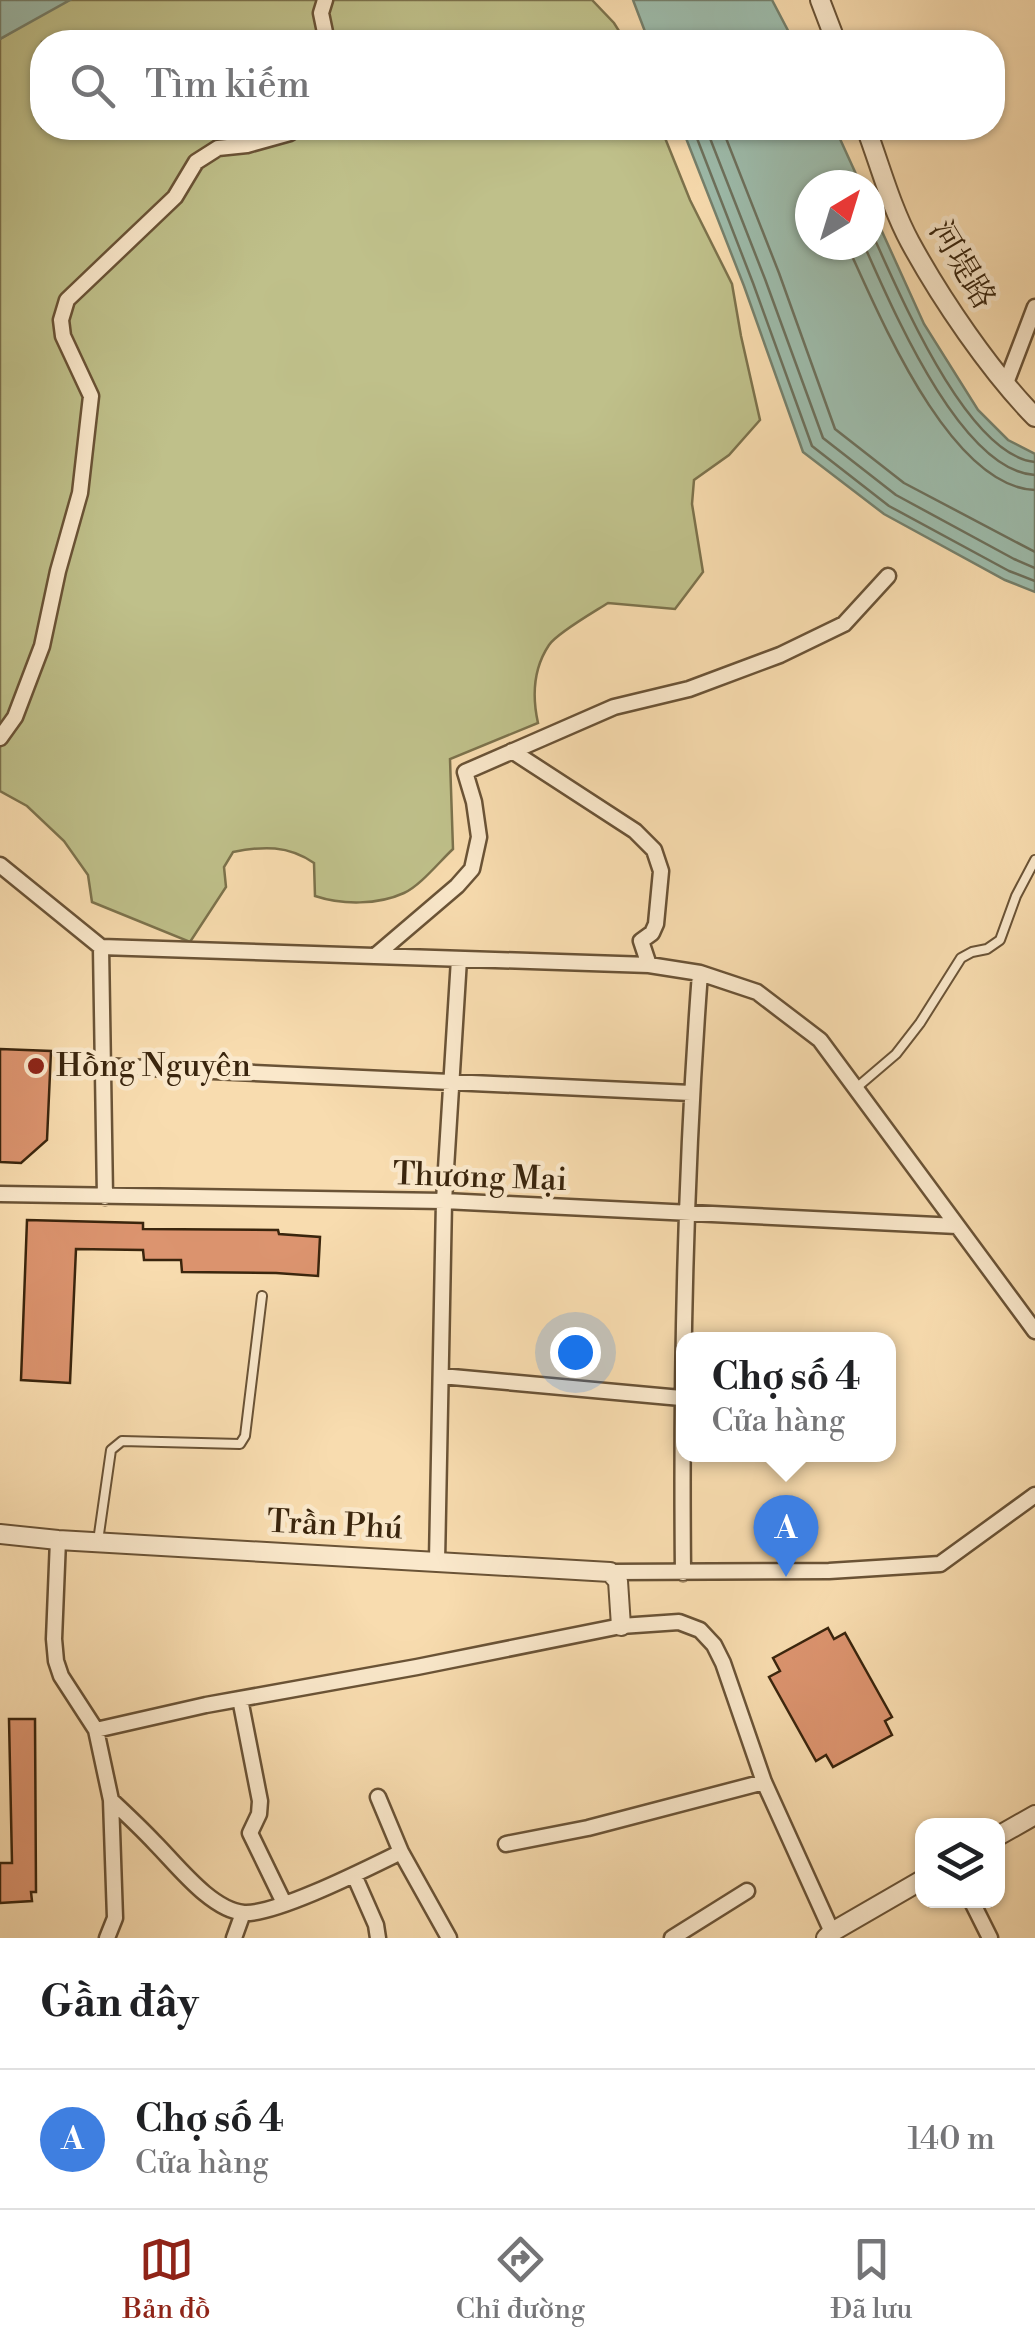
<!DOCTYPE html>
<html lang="vi">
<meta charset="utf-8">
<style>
body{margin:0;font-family:"Libre Bodoni","Noto Serif SC",serif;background:#f6f6f6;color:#202124}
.controls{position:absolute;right:30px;bottom:30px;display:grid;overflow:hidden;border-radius:20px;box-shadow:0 2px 8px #0004}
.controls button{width:90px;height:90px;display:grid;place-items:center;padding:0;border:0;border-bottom:2px solid #e0e0e0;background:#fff;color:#202124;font:50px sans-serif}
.compass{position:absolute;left:795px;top:170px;width:90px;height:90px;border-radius:50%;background:#fff;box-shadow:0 2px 8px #0004;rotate:38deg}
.you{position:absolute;left:575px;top:1352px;width:35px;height:35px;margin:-25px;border:8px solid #fff;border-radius:50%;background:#1a73e8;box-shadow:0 0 0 15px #1a73e833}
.badge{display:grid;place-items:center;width:65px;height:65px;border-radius:50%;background:#8f2418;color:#fff;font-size:32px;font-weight:700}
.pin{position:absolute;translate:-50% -82px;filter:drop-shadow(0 2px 5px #0008)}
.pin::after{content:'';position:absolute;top:52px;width:35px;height:30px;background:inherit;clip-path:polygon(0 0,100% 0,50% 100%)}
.popup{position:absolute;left:676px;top:1332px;width:220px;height:130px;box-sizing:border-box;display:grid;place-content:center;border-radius:20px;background:#fff;filter:drop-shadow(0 2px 8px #0005);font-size:32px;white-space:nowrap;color:#757577}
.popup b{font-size:38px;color:#202124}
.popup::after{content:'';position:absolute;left:50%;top:100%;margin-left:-20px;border:20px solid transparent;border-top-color:#fff}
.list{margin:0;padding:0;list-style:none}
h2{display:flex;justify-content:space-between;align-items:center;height:130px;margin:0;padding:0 40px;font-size:42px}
h2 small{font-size:32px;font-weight:400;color:#757577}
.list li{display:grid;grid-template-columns:65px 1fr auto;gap:30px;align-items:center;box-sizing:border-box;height:140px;padding:0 40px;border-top:2px solid #e0e0e0}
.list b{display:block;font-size:38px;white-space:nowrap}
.list p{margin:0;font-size:32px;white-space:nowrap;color:#757577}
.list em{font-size:32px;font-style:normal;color:#757577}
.icon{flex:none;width:55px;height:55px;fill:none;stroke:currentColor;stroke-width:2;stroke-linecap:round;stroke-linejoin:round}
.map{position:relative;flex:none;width:1035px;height:1938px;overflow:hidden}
.search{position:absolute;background:#fff;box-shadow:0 2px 8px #0004;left:30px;right:30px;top:30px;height:110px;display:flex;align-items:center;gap:25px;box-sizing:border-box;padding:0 35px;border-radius:40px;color:#757577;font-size:38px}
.sheet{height:270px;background:#fff}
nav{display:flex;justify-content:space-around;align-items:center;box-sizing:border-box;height:140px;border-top:2px solid #e0e0e0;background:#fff;font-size:28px;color:#757577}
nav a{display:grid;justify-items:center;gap:5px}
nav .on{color:#8f2418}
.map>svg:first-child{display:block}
.green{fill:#bfc08a;stroke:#7c724c;stroke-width:2.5}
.water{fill:#9dbcac;stroke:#75806c;stroke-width:2.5}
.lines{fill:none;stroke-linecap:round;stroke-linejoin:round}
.shore{stroke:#6c705c;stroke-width:2.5}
.building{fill:#dc946f;stroke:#3a250d;stroke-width:2.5}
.service-casing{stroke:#6a5336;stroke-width:12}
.minor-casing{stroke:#6a5336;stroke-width:19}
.tertiary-casing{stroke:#6a5336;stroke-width:22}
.service{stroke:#fae8cb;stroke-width:8}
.minor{stroke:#fae8cb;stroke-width:14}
.tertiary{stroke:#fae8cb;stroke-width:18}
.poi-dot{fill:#8f2418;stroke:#fae8cb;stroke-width:4}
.labels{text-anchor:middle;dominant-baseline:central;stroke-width:9;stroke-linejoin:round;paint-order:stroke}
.street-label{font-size:32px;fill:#3a250d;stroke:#fae8cb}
.poi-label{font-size:32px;fill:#3a250d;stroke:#fae8cb;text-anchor:start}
</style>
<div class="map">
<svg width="1035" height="1938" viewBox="0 0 1035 1938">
<rect width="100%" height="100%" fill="#f8dcaf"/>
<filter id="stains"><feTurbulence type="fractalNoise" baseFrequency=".002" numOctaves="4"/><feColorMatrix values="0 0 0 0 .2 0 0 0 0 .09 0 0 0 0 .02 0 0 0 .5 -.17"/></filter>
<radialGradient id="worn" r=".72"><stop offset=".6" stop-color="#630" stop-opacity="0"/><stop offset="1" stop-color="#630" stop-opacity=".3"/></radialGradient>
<!-- green -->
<path class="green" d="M14 0H592L614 23 626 42H42V128H661L690 200 732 284 741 336 760 420 729 455 694 480 692 504 703 572 675 609 608 603C594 612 557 633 549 645 533 669 532 696 538 723L450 759 453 849C440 861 420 886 404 893 378 905 342 905 315 896L314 863C288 845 263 846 233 852L224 867 226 887 190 942 92 902 88 875 64 841 27 806 0 791V39L18 28Z"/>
<!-- water -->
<path class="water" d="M0 0H70L0 39Z
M633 0H772L794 42H649Z
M682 128H835L861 185H810V245H870V205L924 324 978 410 1008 440 1035 454V592L1005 580 884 514 803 452 744 286Z"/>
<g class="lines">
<!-- shore -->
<path class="shore" d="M693 128 753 283 812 446 889 506 1009 571 1035 581
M706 128 765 279 823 438 896 495 1014 559 1035 568
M722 128 779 273 835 429 904 483 1035 552
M870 229C897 287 965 455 1035 462
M847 245C878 312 949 487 1035 490
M864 245C891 305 960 471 1035 475"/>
</g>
<!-- building -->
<path class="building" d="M0 1049 51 1051 47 1140 21 1163 0 1162Z
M27 1220 143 1223V1229L278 1230 279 1234 320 1237 318 1276 276 1273 182 1272 181 1260H144L143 1250 76 1249 70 1383 21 1380Z
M828 1628 834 1639 845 1633 892 1717 885 1721 892 1735 833 1767 826 1755 816 1761 769 1677 780 1671 773 1658Z
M9 1719H35L36 1892H31L32 1901 0 1903V1863H12Z"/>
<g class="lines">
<!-- service casing -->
<g class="service-casing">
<path id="service" d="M855 1089 896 1054 920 1023 961 958 972 952 987 949 1000 940 1016 896 1035 860
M98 1541 111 1450 122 1441 240 1444 245 1436 262 1296"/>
</g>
<!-- minor casing -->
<g class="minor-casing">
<path id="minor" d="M325 0 321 13 327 42
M1006 383 1035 307
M0 738 15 717 42 646 58 571 80 493 91 396 63 336 61 320 67 300 175 197 196 162 218 148 247 145 290 133 296 128
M512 751 635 831 654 850 661 871 656 924 652 933 641 941 649 965
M0 865 101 947 649 965 700 973 757 992 820 1040 1035 1331
M101 947 105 1197
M375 956 457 886 472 869 479 837 474 802 465 772 614 707 689 689 780 655 844 624 888 576
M103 1066 691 1093
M0 1194 444 1201 957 1226
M441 1376 681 1398
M58 1540 54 1639 56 1661 61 1676 96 1730 111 1800 115 1918 107 1938
M437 1561 444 1201 459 959
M610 1572 829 1571 940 1564 1035 1495
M683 1573C681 1373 685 1173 700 973
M240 1699 260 1801 259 1814 250 1833 284 1903
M96 1730 206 1705 417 1667 621 1626 679 1622 700 1630 714 1645 723 1663 764 1782 832 1932
M378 1797 401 1852
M111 1800C126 1814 141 1828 155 1843 177 1865 211 1910 244 1913 276 1915 370 1867 401 1852L449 1938
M506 1844 588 1828 764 1782
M354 1875 376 1925 378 1938
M971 1900 990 1938
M234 1938 243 1913
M672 1938 747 1891"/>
</g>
<!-- tertiary casing -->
<g class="tertiary-casing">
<path id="tertiary" d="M820 0 836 42
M866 128C880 165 891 207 910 242 941 299 990 371 1035 417
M0 1534 58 1540 610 1572 618 1581 621 1626
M998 1836 1035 1815
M826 1938 832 1932 922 1880"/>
</g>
<!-- service -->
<use href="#service" class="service"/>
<!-- minor -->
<use href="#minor" class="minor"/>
<!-- tertiary -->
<use href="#tertiary" class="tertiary"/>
</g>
<!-- markers -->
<circle class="poi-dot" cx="36" cy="1066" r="10"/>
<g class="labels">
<!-- street labels -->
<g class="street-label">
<text transform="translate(962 265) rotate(59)">河堤路</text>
<text transform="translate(480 1177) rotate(2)">Thương Mại</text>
<text transform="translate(335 1525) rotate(3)">Trần Phú</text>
</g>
<!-- poi labels -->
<g class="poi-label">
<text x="56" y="1066">Hồng Nguyên</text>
</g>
</g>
<rect width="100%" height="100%" filter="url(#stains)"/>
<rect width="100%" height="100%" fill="url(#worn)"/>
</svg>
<div class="controls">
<button><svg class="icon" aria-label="layers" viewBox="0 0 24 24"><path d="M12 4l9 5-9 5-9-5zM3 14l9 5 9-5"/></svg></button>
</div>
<svg class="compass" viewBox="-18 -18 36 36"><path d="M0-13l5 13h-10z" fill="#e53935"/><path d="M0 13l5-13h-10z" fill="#757577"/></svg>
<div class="you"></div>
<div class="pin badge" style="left:786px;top:1577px;background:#3f7fe0">A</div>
<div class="popup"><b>Chợ số 4</b>Cửa hàng</div>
<div class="search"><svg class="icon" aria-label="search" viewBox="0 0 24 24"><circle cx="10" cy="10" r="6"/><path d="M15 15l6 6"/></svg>Tìm kiếm</div>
</div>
<section class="sheet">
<h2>Gần đây<small></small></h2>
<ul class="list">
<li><span class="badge" style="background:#3f7fe0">A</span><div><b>Chợ số 4</b><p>Cửa hàng</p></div><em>140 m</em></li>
</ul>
</section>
<nav>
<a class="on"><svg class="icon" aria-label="map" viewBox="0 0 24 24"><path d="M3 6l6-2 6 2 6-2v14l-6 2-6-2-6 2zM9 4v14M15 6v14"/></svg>Bản đồ</a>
<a><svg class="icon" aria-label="directions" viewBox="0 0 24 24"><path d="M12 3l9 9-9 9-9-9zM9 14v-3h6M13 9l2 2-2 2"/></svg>Chỉ đường</a>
<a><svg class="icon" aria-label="saved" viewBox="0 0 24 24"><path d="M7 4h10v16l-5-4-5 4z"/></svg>Đã lưu</a>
</nav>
